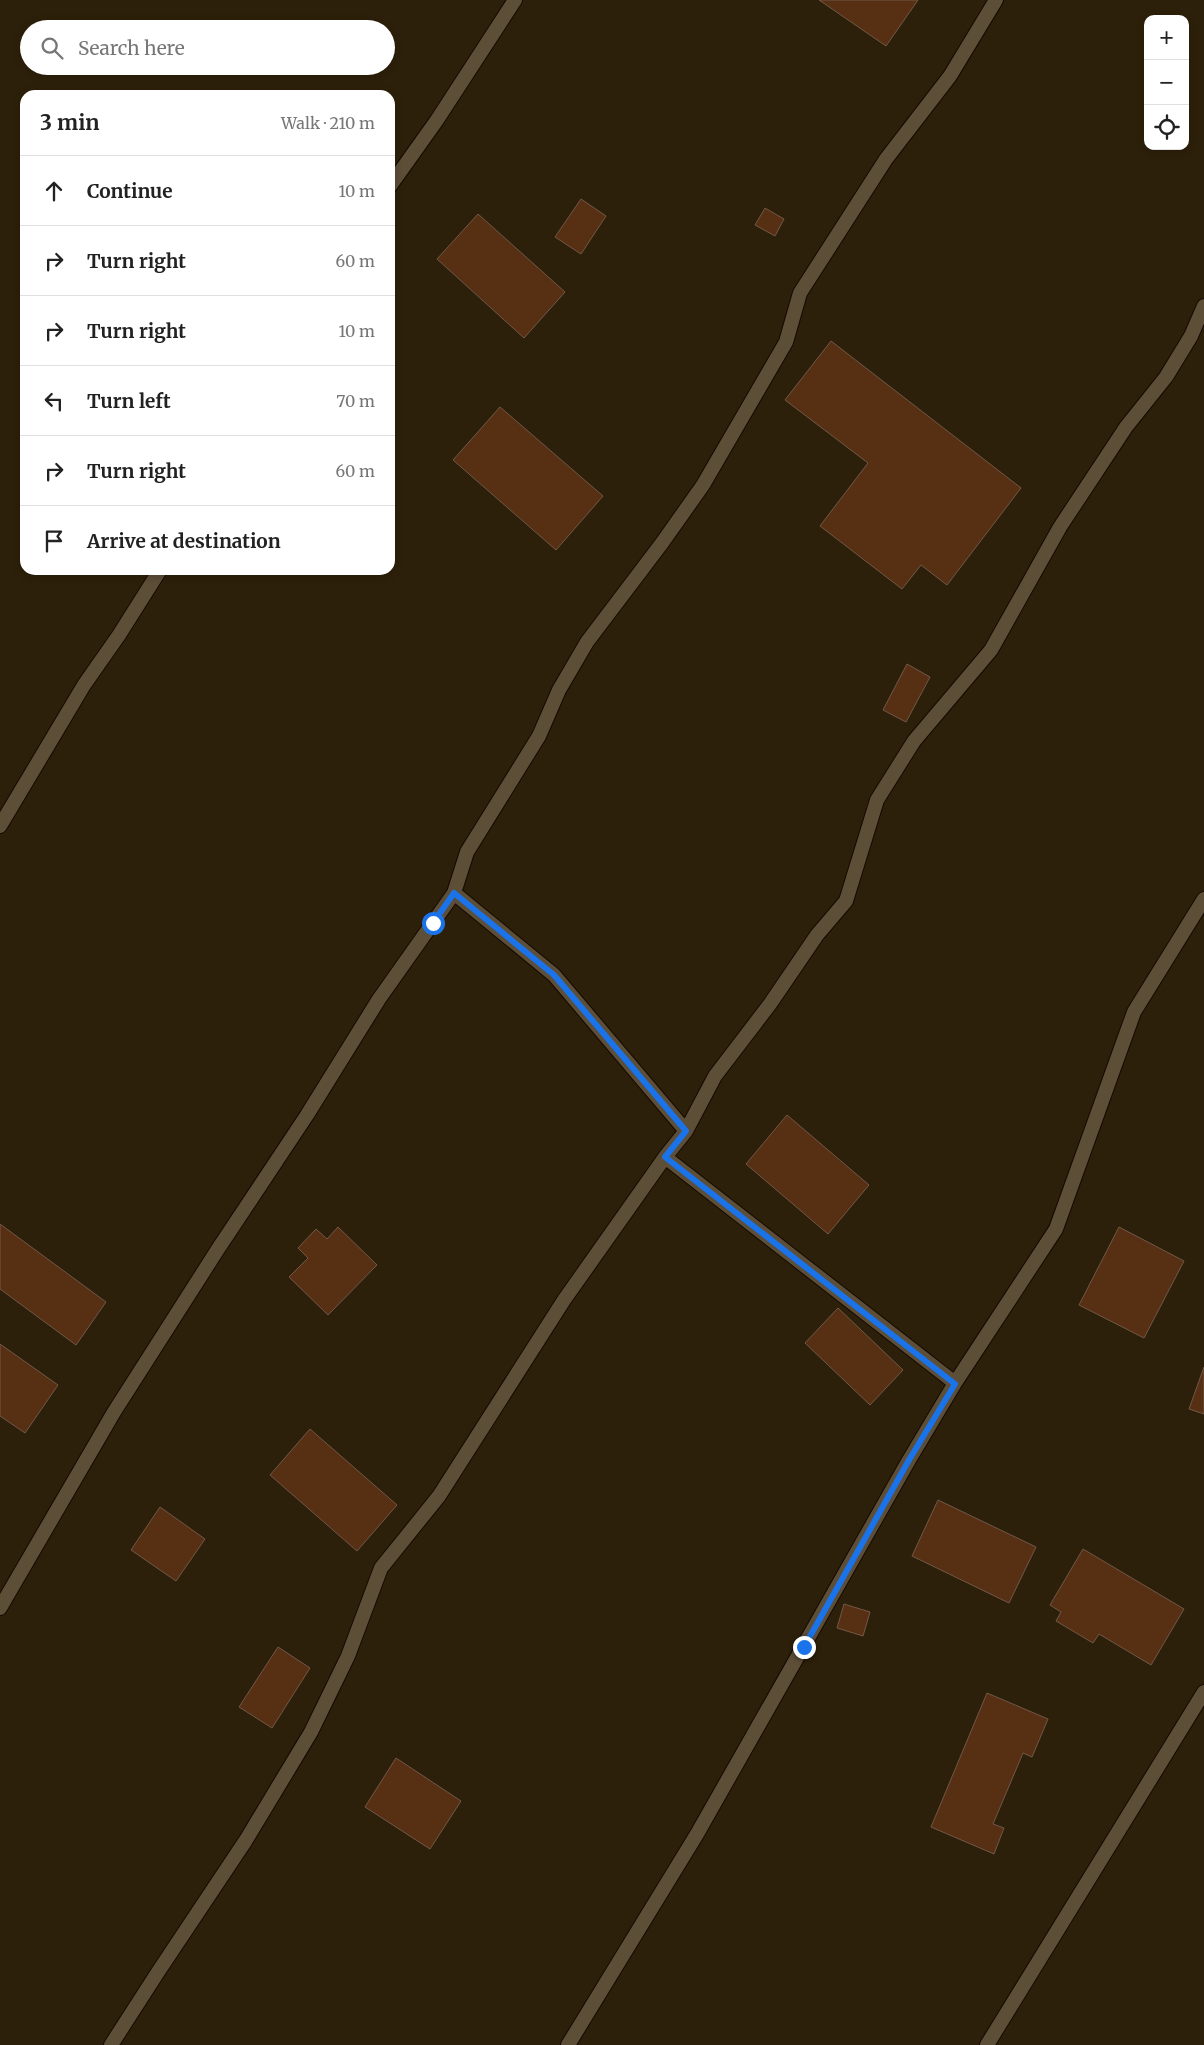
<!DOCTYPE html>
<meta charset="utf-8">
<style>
body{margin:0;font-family:Merriweather,serif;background:#f2f2f2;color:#222}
.controls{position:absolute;right:15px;top:15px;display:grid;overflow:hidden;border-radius:10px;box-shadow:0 2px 8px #0003}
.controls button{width:45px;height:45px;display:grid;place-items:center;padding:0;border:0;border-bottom:1px solid #e0e0e0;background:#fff;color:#222;font:25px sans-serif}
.stop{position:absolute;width:15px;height:15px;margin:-11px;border:4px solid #1a73e8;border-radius:50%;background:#fff}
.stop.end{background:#1a73e8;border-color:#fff;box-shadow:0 1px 5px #0008}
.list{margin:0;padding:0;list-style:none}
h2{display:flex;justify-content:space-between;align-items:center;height:65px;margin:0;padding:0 20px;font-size:21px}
h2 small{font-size:16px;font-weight:400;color:#767676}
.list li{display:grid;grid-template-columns:32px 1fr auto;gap:15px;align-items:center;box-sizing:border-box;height:70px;padding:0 20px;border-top:1px solid #e0e0e0}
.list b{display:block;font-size:19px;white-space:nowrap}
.list em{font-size:16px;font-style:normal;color:#767676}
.icon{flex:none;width:28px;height:28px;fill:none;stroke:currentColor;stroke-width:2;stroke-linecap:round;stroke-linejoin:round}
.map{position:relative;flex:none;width:1204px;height:2045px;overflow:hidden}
.search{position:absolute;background:#fff;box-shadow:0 2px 8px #0003;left:20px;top:20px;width:375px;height:55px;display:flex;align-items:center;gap:12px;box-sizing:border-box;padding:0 18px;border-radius:28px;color:#767676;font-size:19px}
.panel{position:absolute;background:#fff;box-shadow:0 2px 8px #0003;left:20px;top:90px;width:375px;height:485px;border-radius:15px}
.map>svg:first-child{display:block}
.building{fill:#572f13;stroke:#715849}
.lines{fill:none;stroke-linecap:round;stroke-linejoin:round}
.minor-casing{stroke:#150900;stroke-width:16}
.minor{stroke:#5d4e38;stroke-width:14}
.route{stroke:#1a73e8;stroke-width:6}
</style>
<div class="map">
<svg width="1204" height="2045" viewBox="0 0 1204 2045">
<rect width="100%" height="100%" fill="#2d200a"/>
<!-- building -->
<path class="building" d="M819 0H918L886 46Z
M581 199 606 216 581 254 555 237Z
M765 208 784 219 775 236 755 225Z
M478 214 565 292 524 338 437 259Z
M831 341 1021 488 947 585 921 565 902 589 820 526 868 463 785 400Z
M500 407 603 496 556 550 453 460Z
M907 664 930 677 906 722 883 710Z
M787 1115 869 1185 828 1234 746 1164Z
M0 1224 106 1302 76 1345 0 1289Z
M338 1227 377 1265 328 1315 289 1277 308 1258 298 1248 316 1229 327 1239Z
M1119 1227 1184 1261 1144 1338 1079 1305Z
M838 1308 903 1370 870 1405 805 1343Z
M0 1344 58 1385 25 1433 0 1416Z
M1204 1367V1414L1189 1409Z
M310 1429 397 1505 357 1551 270 1475Z
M938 1500 1036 1547 1009 1603 912 1556Z
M160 1507 205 1539 176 1581 131 1550Z
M1083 1549 1184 1609 1151 1665 1099 1634 1093 1643 1056 1621 1061 1612 1050 1605Z
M844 1604 870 1612 863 1636 837 1628Z
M278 1647 310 1668 272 1728 239 1707Z
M987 1693 1048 1719 1032 1757 1023 1753 993 1824 1004 1828 994 1854 931 1827Z
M396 1758 461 1801 430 1849 365 1807Z"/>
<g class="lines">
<!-- minor casing -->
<g class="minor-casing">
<path id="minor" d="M390 186 437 120 515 0
M0 826 84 685 119 635 160 570
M454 893 554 975 686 1131
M665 1157 955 1383
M0 1608 114 1412 218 1249 307 1115 379 999 454 893 467 852 539 736 559 690 587 642 662 543 703 485 786 342 800 293 886 159 950 76 996 0
M111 2045 158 1972 246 1840 311 1732 348 1656 381 1568 439 1496 564 1300 665 1157 686 1131 715 1076 770 1004 817 935 846 901 877 800 914 741 991 650 1060 527 1126 427 1166 377 1191 336 1204 306
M568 2045 697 1834 909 1460 955 1383 1056 1229 1134 1012 1204 899
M987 2045 1204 1692"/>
</g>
<!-- minor -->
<use href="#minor" class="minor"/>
</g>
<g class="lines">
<!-- route -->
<path class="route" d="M433 923 454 893 554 975 686 1131 665 1157 955 1384 909 1460 804 1647"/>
</g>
</svg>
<div class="controls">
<button>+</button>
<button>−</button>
<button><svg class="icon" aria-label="locate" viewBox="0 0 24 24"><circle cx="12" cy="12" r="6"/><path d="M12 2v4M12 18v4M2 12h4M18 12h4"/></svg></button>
</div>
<div class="stop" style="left:433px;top:923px"></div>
<div class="stop end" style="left:804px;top:1647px"></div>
<div class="search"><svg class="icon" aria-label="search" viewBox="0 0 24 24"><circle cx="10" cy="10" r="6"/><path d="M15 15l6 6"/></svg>Search here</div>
<section class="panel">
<h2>3 min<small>Walk · 210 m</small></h2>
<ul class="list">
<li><svg class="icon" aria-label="ahead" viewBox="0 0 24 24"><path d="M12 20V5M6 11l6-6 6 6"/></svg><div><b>Continue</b></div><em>10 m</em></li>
<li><svg class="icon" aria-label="right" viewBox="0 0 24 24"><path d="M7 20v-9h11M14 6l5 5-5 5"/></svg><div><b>Turn right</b></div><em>60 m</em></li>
<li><svg class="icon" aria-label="right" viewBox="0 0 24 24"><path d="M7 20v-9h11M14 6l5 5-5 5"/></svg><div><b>Turn right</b></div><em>10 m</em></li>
<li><svg class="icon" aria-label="left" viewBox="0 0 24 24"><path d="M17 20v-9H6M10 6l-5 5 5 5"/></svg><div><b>Turn left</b></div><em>70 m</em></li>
<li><svg class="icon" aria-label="right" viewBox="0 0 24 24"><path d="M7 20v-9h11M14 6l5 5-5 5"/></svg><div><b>Turn right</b></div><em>60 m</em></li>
<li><svg class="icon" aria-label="arrive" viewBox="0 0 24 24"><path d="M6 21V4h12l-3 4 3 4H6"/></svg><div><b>Arrive at destination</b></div></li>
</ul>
</section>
</div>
